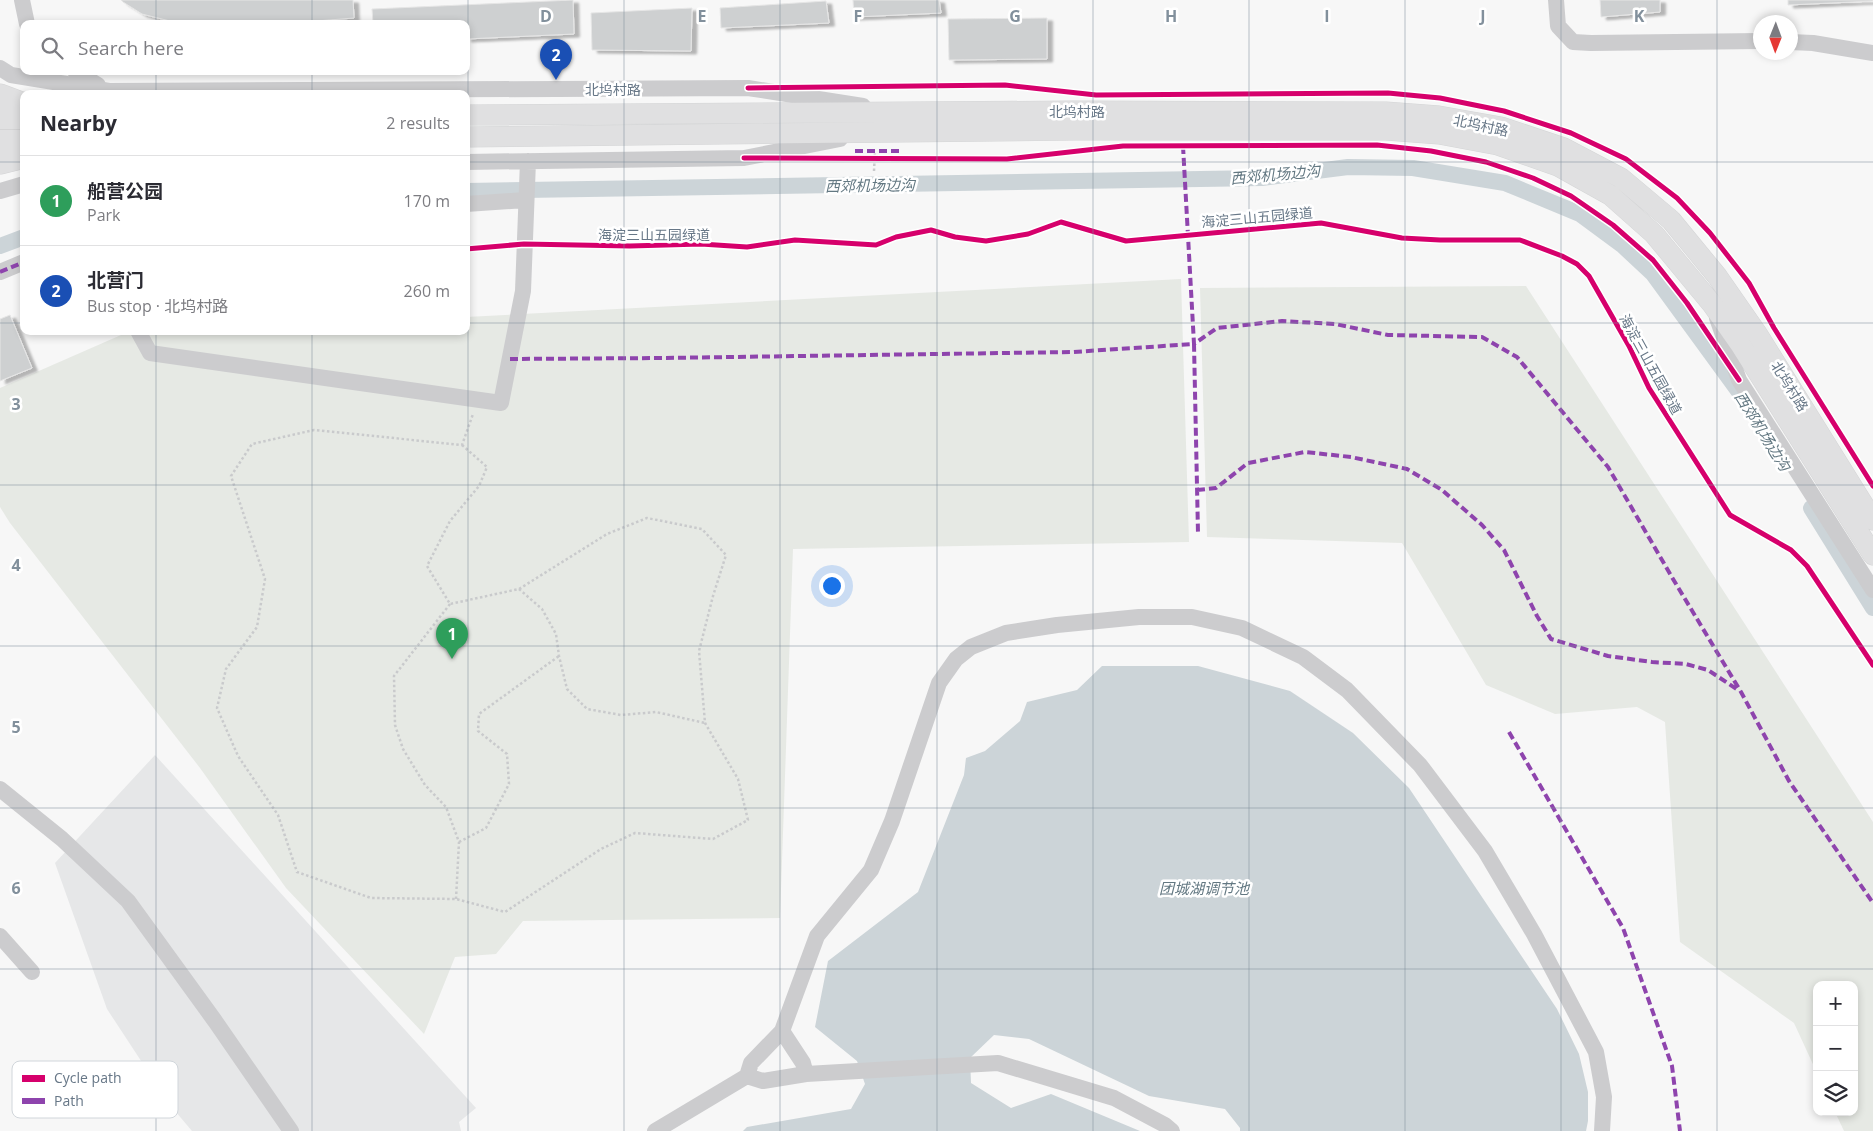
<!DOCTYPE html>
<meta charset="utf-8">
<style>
body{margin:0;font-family:"Open Sans","Noto Sans SC",sans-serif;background:#f2f2f3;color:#2b2b33}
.controls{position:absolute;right:15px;bottom:15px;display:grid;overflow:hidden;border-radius:10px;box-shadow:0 2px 8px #0003}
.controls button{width:45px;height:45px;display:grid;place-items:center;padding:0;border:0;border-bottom:1px solid #e1e1e2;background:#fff;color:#2b2b33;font:25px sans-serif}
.compass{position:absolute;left:1753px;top:15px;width:45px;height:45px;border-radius:50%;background:#fff;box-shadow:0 2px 8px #0003;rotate:181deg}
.you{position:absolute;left:831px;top:585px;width:18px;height:18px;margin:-12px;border:4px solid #fff;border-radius:50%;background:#1a73e8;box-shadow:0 0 0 8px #1a73e833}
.badge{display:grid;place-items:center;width:32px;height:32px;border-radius:50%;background:#ea580c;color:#fff;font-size:16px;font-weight:700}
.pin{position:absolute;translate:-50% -41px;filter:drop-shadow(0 1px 2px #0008)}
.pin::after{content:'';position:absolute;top:26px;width:18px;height:15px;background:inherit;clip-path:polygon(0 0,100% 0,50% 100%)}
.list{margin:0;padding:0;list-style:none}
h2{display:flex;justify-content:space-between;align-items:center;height:65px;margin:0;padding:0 20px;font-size:21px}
h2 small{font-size:16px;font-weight:400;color:#7c7c81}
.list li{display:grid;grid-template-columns:32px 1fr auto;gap:15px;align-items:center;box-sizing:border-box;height:90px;padding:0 20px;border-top:1px solid #e1e1e2}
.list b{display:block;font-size:19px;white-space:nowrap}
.list p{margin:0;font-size:16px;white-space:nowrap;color:#7c7c81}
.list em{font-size:16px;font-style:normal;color:#7c7c81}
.icon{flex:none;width:28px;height:28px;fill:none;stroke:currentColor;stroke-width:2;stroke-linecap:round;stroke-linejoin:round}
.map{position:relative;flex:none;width:1873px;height:1131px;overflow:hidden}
.search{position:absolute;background:#fff;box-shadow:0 2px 8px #0003;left:20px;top:20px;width:450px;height:55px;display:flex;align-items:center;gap:12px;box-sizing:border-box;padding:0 18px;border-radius:10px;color:#7c7c81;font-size:19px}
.panel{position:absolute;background:#fff;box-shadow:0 2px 8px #0003;left:20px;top:90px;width:450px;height:245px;border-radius:10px}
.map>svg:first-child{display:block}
.built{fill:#e6e7e8}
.green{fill:#e6e9e4}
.water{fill:#ccd4d8}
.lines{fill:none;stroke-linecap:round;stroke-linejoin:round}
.canal{stroke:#ccd4d8;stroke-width:16}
.building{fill:#ced0d1;stroke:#e6e6e6;filter:url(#shadow)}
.major-casing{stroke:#d4d5d6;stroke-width:21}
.highway-casing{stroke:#d4d4d5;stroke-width:25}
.path{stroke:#c9cacc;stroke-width:2.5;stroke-dasharray:2.5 2.5;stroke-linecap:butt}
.minor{stroke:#ccccce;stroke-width:16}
.major{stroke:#e0e0e1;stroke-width:20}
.highway{stroke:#e0e0e1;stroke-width:24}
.quiet{stroke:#8e44ad;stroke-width:4;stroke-dasharray:8 4;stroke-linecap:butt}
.cycleway-casing{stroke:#fff;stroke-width:8}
.cycleway{stroke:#d6006c;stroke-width:5}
.grid{fill:none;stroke:#82909c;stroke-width:1;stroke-opacity:0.55}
.labels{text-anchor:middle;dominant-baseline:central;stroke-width:5;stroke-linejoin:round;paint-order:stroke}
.street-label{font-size:14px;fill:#677787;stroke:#fff}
.water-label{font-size:15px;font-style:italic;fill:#637882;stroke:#fff}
.key{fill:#fff;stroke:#d1d6db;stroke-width:1}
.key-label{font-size:14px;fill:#677787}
.grid-label{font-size:16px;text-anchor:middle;font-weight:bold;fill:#82909c;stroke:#fff;stroke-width:5;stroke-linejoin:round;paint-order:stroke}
</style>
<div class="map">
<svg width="1873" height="1131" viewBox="0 0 1873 1131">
<defs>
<filter id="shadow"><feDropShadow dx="5.5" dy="3" stdDeviation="1" flood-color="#0004"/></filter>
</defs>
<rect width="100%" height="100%" fill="#f7f7f7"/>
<!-- built -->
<path class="built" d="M155 755 476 1108 459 1122 461 1131H192L170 1105 107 1009 55 863Z"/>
<!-- green -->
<path class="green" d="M1181 279 1189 542 793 549 780 918 523 921 496 954 455 957 424 1034 286 888 200 768 10 523 0 507V388L121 335 191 331H466V317Z
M1526 286 1873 822V1131H1844L1835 1112H1854V985H1817V1073L1794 1023 1680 942 1665 722 1637 707 1555 714 1486 685 1402 543 1207 537 1200 288Z"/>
<!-- water -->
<path class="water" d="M1102 666H1198L1290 691 1353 733 1409 788 1557 1009 1579 1054 1588 1092V1121L1586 1131H1240V1128L1225 1109 1149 1096 1029 1039 994 1035 970 1058 971 1083 1011 1108 1051 1094 1140 1131H743L747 1127 851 1109 865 1084 857 1061 815 1027 828 961 918 892 964 775 966 758 985 751 1020 721 1027 702 1077 690Z"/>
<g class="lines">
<!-- canal -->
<path class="canal" d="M466 191 1262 178 1348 167 1413 168 1505 183 1580 214 1622 245 1653 274 1742 396
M0 246 24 237
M1811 508 1873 608"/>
</g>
<!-- building -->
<path class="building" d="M121 0H353L354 18 278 24H174V22L142 14 123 2Z
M573 0 574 34 466 39V24H373L372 9Z
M853 0H939L941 13 854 17Z
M1600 0H1660V12L1601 17Z
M1788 0H1873V1L1788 5Z
M826 1 829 23 721 28 720 8Z
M692 8 691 51 592 50 591 13Z
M1047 18V59L949 60 948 19Z
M10 315 32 368 0 381V319Z"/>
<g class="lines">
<!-- major casing -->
<g class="major-casing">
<path id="major" d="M466 115 1073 111 1386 112 1439 116 1501 127 1564 148 1621 178 1671 220 1717 276 1758 335 1873 520
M466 137 1075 130H1386L1439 134 1498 145 1558 166 1610 195 1654 234 1712 304 1740 344 1873 555"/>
</g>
<!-- highway casing -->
<g class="highway-casing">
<path id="highway" d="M0 96 24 105
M0 117H24
M0 142H24
M0 162 24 156"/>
</g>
<!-- path -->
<path class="path" d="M874 171 875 151
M462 445 487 467 479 486 450 521 427 566 450 604 519 589 607 534 647 518 702 529 726 555 713 596 699 651 705 723 738 779 748 820 713 839 635 833 601 849 505 912 456 899 371 898 297 872 278 815 238 756 217 708 226 669 257 627 265 579 231 476 252 444 314 430 462 445 473 414
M519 589 542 609 556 634 559 656 567 689 587 709 621 715 656 712 705 723
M450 604 394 676 395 725 403 749 425 785 446 807 459 842 456 899
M459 842 486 828 509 784 507 754 478 731 479 714 559 656"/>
<!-- minor -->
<path class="minor" d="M22 0 27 24
M1556 0 1558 26 1573 42 1591 43 1760 41
M1790 42 1813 43 1873 53
M0 68 11 75 109 91 748 88 863 106
M75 71 98 85
M466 162 744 158 840 139
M0 191 24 184
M466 204 525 200
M0 272 24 262
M1717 318 1739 380 1873 590
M138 331 150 353 501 403 523 291 528 161
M0 789 62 839 128 901 215 1021 291 1131
M0 936 32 972
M782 1031 803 1063 806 1074
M747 1076 763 1081 806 1074 998 1063 1114 1098 1165 1125 1172 1131
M655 1131 747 1076 751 1063 782 1031 817 936 871 870 892 821 939 683 956 659 971 647 1006 633 1057 625 1139 617H1192L1242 628 1303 657 1347 690 1420 765 1485 851 1534 934 1596 1052 1604 1097 1602 1131"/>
<!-- major -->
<use href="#major" class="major"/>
<!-- highway -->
<use href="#highway" class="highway"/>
<!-- quiet -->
<path class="quiet" d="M1183 146 1194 344 1217 328 1282 321 1335 324 1388 335 1482 337 1517 357 1608 467 1673 579 1741 692 1789 781 1873 903
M855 151H903
M0 272 24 262
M510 359 663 358 1073 352 1194 344 1198 533
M1197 490 1216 488 1248 463 1305 452 1351 457 1407 469 1442 490 1482 525 1504 550 1537 616 1551 639 1608 656 1652 662 1686 664 1708 670 1738 690
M1509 732 1623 928 1672 1066 1680 1131"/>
<!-- cycleway casing -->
<g class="cycleway-casing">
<path id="cycleway" d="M748 88 1005 85 1096 95 1388 93 1440 98 1504 111 1571 133 1626 159 1677 198 1710 233 1749 283 1774 328 1873 486
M744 158 1007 159 1123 146 1377 145 1431 151 1486 162 1533 178 1571 196 1613 225 1653 260 1687 303 1739 380
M466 249 524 244 630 246 701 244 747 247 795 240 876 245 896 237 931 230 955 237 986 241 1028 234 1061 222 1126 241 1321 223 1402 238 1440 240H1520L1562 256 1577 264 1589 276 1629 346 1649 388 1730 515 1791 550 1807 566 1873 665"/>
</g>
<!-- cycleway -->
<use href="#cycleway" class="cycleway"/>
</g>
<!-- grid -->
<path class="grid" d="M156 0V24M312 0V24M468 0V1131M624 0V1131M780 0V1131M937 0V1131M1093 0V1131M1249 0V1131M1405 0V1131M1561 0V1131M1717 0V1131M156 71V94M312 71V94M0 162H24M466 162H1873M0 323H24M466 323H1873M156 331V1131M312 331V1131M0 485H1873M0 646H1873M0 808H1873M0 969H1873"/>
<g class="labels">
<!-- street labels -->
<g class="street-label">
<text x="613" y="89">北坞村路</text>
<text x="1077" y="111">北坞村路</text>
<text transform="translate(1481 125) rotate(12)">北坞村路</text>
<text transform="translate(1257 217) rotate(-5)">海淀三山五园绿道</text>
<text x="654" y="234">海淀三山五园绿道</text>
<text transform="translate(1651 364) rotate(61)">海淀三山五园绿道</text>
<text transform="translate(1790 386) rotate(58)">北坞村路</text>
</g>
<!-- water labels -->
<g class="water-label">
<text transform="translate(1275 174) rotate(-5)">西郊机场边沟</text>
<text transform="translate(870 185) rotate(-1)">西郊机场边沟</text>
<text transform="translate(1763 431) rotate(58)">西郊机场边沟</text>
<text x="1204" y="888">团城湖调节池</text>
</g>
</g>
<!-- legend -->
<rect x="12" y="1061" width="166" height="57" rx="8" class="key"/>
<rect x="22" y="1075" width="23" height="7" fill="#d6006c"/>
<rect x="22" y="1098" width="23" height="6" fill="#8e44ad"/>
<g class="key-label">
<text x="54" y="1083">Cycle path</text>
<text x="54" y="1106">Path</text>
</g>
<g class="grid-label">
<text x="546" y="22">D</text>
<text x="702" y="22">E</text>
<text x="858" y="22">F</text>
<text x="1015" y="22">G</text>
<text x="1171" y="22">H</text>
<text x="1327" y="22">I</text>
<text x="1483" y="22">J</text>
<text x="1639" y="22">K</text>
<text x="16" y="410">3</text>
<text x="16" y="571">4</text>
<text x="16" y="733">5</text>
<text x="16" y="894">6</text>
</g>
</svg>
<div class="controls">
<button>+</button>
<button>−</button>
<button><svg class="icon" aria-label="layers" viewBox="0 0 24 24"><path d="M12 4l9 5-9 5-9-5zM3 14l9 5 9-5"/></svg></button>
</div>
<svg class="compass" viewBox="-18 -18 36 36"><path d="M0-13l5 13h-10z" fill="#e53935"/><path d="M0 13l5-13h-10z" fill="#7c7c81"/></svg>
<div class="you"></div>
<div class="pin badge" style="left:452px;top:659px;background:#2e9e5b">1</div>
<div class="pin badge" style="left:556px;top:80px;background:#1a4fb4">2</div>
<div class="search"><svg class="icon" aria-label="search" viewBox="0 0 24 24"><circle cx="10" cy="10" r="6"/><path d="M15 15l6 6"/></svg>Search here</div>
<section class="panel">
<h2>Nearby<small>2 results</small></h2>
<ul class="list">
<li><span class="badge" style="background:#2e9e5b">1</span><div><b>船营公园</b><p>Park</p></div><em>170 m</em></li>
<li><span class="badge" style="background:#1a4fb4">2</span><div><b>北营门</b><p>Bus stop · 北坞村路</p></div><em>260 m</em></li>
</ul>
</section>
</div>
